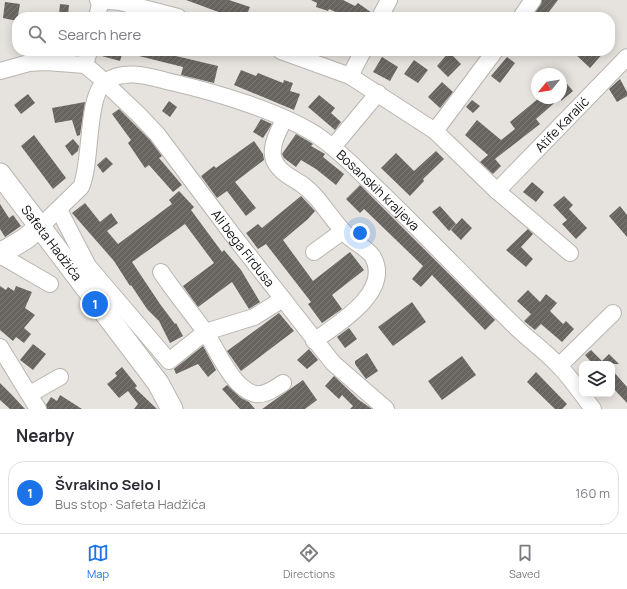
<!DOCTYPE html>
<meta charset="utf-8">
<style>
body{margin:0;font-family:Manrope,sans-serif;background:#f2f2f3;color:#2b2b33}
.controls{position:absolute;right:12px;bottom:12px;display:grid;overflow:hidden;border-radius:8px;box-shadow:0 2px 10px #0003}
.controls button{width:36px;height:36px;display:grid;place-items:center;padding:0;border:0;border-bottom:1px solid #e1e1e2;background:#fff;color:#2b2b33;font:20px sans-serif}
.compass{position:absolute;left:531px;top:68px;width:36px;height:36px;border-radius:50%;background:#fff;box-shadow:0 2px 10px #0003;rotate:240deg}
.you{position:absolute;left:360px;top:233px;width:14px;height:14px;margin:-10px;border:3px solid #fff;border-radius:50%;background:#1a73e8;box-shadow:0 0 0 6px #1a73e833}
.badge{display:grid;place-items:center;width:26px;height:26px;border-radius:50%;background:#1a73e8;color:#fff;font-size:13px;font-weight:700}
.pin{position:absolute;translate:-50% -50%;border:2px solid #fff;box-shadow:0 1px 4px #0006}
.list{margin:0;padding:0;list-style:none}
h2{display:flex;justify-content:space-between;align-items:center;height:52px;margin:0;padding:0 16px;font-size:17px}
h2 small{font-size:13px;font-weight:400;color:#7c7c81}
.list li{display:grid;grid-template-columns:26px 1fr auto;gap:12px;align-items:center;box-sizing:border-box;height:64px;margin:0 8px 8px;padding:0 8px;border:1px solid #e1e1e2;border-radius:16px}
.list b{display:block;font-size:15px;white-space:nowrap}
.list p{margin:0;font-size:13px;white-space:nowrap;color:#7c7c81}
.list em{font-size:13px;font-style:normal;color:#7c7c81}
.icon{flex:none;width:22px;height:22px;fill:none;stroke:currentColor;stroke-width:2;stroke-linecap:round;stroke-linejoin:round}
.map{position:relative;flex:none;width:627px;height:409px;overflow:hidden}
.search{position:absolute;background:#fff;box-shadow:0 2px 10px #0003;left:12px;right:12px;top:12px;height:44px;display:flex;align-items:center;gap:10px;box-sizing:border-box;padding:0 14px;border-radius:16px;color:#7c7c81;font-size:15px}
.sheet{height:124px;background:#fff}
nav{display:flex;justify-content:space-around;align-items:center;box-sizing:border-box;height:56px;border-top:1px solid #e1e1e2;background:#fff;font-size:11px;color:#7c7c81}
nav a{display:grid;justify-items:center;gap:2px}
nav .on{color:#1a73e8}
.map>svg:first-child{display:block}
.building{fill:url(#building-hatch)}
.lines{fill:none;stroke-linecap:round;stroke-linejoin:round}
.minor-casing{stroke:#b9b5b0;stroke-width:18}
.major-casing{stroke:#b9b5b0;stroke-width:23}
.minor{stroke:#fff;stroke-width:16}
.major{stroke:#fff;stroke-width:21}
.labels{text-anchor:middle;dominant-baseline:central;stroke-width:3;stroke-linejoin:round;paint-order:stroke}
.street-label{font-size:13px;fill:#131110;stroke:#fff}
</style>
<div class="map">
<svg width="627" height="409" viewBox="0 0 627 409">
<defs>
<pattern id="building-hatch" width="6" height="6" patternUnits="userSpaceOnUse"><rect width="6" height="6" fill="#686460"/><path d="M-1 1l2-2M0 6l6-6M5 7l2-2" fill="none" stroke="#7c7976"/></pattern>
</defs>
<rect width="100%" height="100%" fill="#e6e2dd"/>
<!-- building -->
<path class="building" d="M186 0H229L250 7 246 17H232Z
M311 0H343L355 6 358 3 372 13 371 17H347L329 9 328 11 316 7 317 3Z
M542 0H558L545 17H533Z
M5 2 20 4 17 21 3 18Z
M60 4 69 5 68 15 59 14Z
M98 51H123L120 61 98 55Z
M132 51H177L176 56 218 66 214 83 181 75 183 67 131 54Z
M572 51H605L590 68Z
M449 52 461 64 448 77 437 66Z
M382 57 398 67 390 81 373 72Z
M507 57 515 63 500 83 491 76Z
M414 60 428 70 418 83 404 74Z
M241 70 256 76 258 73 283 83 284 80 293 83 290 91 300 94 294 110 234 85Z
M561 77 573 91 561 101Z
M620 79 627 92V96L617 102 609 89Z
M442 82 453 92 440 108 428 97Z
M28 94 35 103 21 114 14 105Z
M319 95 335 108 331 113 341 122 335 130 308 107Z
M539 98H560L536 119 540 124 495 159 501 166 493 174 480 162 488 155 465 135 477 120 501 140 515 129 510 122Z
M472 100 480 106 473 113 466 107Z
M169 101 177 107 170 117 162 111Z
M85 102 80 135 77 136 72 120 55 123 52 108Z
M119 109 150 140 162 156 159 158 182 185 173 192 149 165 145 168 128 143 131 140 112 114Z
M261 119 272 124 263 138 253 132Z
M296 134 313 144 311 146 325 154 323 157 344 174 336 185 316 169 301 160 296 167 284 158 282 154Z
M34 135 66 178 53 189 21 146Z
M73 139 79 146 78 151 72 156 65 146Z
M254 141 263 154 264 160 235 182 256 208 246 216 227 191 217 198 201 176 214 166 216 168Z
M436 151 444 159 423 179 424 181 410 196 381 168 396 153 414 171Z
M106 157 113 164 103 173 97 165Z
M532 182 544 192 536 202 523 192Z
M360 185 495 320 485 330 432 275 421 287 412 279 423 266 364 209 360 213 346 199Z
M179 191 194 207 191 210 222 252 224 250 241 270 260 302 249 309 232 282 198 307 183 286 214 263 185 224 132 262 160 304 175 324 176 323 183 336 170 343 159 321 147 309 131 285 130 286 114 261 72 213 85 203 100 222 111 213 118 223 107 231 118 244 172 204 169 200Z
M301 196 315 211 308 219 283 240 313 281 350 252 364 270 332 295 342 309 322 323 308 304 311 302 266 244 258 249 246 233 258 224 262 228Z
M564 196 573 205 569 209 587 228 576 239 562 224 567 220 553 205Z
M0 204 9 218 13 215 21 226 5 237 0 229Z
M440 206 456 224 449 231 432 212Z
M620 206 627 215V237L609 216Z
M462 218 472 228 461 240 451 230Z
M528 229 533 234 521 247 533 259 526 267 506 250Z
M0 286 6 290 8 287 14 291 16 286 32 292 25 308 35 315 24 328 31 334 24 343 16 337 13 341 0 330Z
M528 290 540 302 546 294 557 303 550 311 563 324 566 321 574 329 562 342 541 324 535 330 524 321 531 314 517 301Z
M412 302 426 322 393 346 378 327Z
M279 313 294 331 241 371 227 351Z
M349 328 357 339 345 348 337 337Z
M33 344 46 354 33 370 20 360Z
M203 346 216 370 208 377 198 364 176 374 174 369Z
M309 349 318 360 307 369 297 360Z
M591 350 602 361 609 354 619 364H593L585 355Z
M367 353 378 371 366 379 355 364V361Z
M462 356 476 375 442 400 428 381Z
M122 367 137 386 135 388 157 409H134L138 404 128 391 119 398 107 384 117 376 115 373Z
M612 370 627 387V403L612 387Z
M536 372 567 404 562 409H555L527 382Z
M334 376 359 400 372 409H350L353 406 342 395 339 399 325 386Z
M303 380 317 400 305 409H262Z
M0 383 11 394 25 409H10L0 400Z
M227 385 241 398 249 402 255 409H240L222 389Z
M60 395 82 409H47L46 405 51 397 57 401Z"/>
<g class="lines">
<!-- minor casing -->
<g class="minor-casing">
<g id="minor">
<path d="M98 0 120 2 178 17"/>
<path d="M97 17 101 0"/>
<path d="M380 17 389 0"/>
<path d="M521 17 533 0"/>
<path d="M281 51 350 76 435 131 497 191 570 253"/>
<path d="M85 65 89 51"/>
<path id="s1" d="M0 71 29 63 46 62 85 65 96 74 139 115 157 134 232 234 333 363 386 409"/>
<path d="M350 76 363 51"/>
<path d="M285 119C279 129 271 144 273 156 275 169 290 177 300 183 321 197 331 221 349 237 356 243 368 249 373 257 392 292 338 324 314 341"/>
<path d="M435 131 495 51"/>
<path d="M333 147 378 93"/>
<path id="s2" d="M497 191 627 57"/>
<path d="M59 210 88 266 169 361 199 337 212 330 254 317 283 299"/>
<path id="s3" d="M40 227 81 187C92 163 86 97 105 82 126 67 153 78 175 83 218 93 278 111 315 134 333 146 349 161 364 176 394 204 423 234 452 263 474 285 496 308 519 330 532 342 547 353 559 366 572 379 582 395 593 409"/>
<path d="M314 252 343 231"/>
<path d="M0 255 50 284"/>
<path d="M161 272C175 293 191 312 206 333 218 351 232 388 255 394 265 396 275 388 283 383"/>
<path d="M0 347 38 409"/>
<path d="M559 366 613 313"/>
<path d="M30 394 60 377"/>
</g>
</g>
<!-- major casing -->
<g class="major-casing">
<g id="major">
<path id="s4" d="M0 174 158 383 172 409"/>
<path d="M0 254 25 239 40 227"/>
</g>
</g>
<!-- minor -->
<use href="#minor" class="minor"/>
<!-- major -->
<use href="#major" class="major"/>
</g>
<g class="labels">
<!-- street labels -->
<g class="street-label">
<text stroke="none"><textPath href="#s2" startOffset="93">Atife Karalić</textPath></text>
<text stroke="none"><textPath href="#s3" startOffset="473">Bosanskih kraljeva</textPath></text>
<text stroke="none"><textPath href="#s4" startOffset="86">Safeta Hadžića</textPath></text>
<text stroke="none"><textPath href="#s1" startOffset="329">Ali bega Firdusa</textPath></text>
</g>
</g>
</svg>
<div class="controls">
<button><svg class="icon" aria-label="layers" viewBox="0 0 24 24"><path d="M12 4l9 5-9 5-9-5zM3 14l9 5 9-5"/></svg></button>
</div>
<svg class="compass" viewBox="-18 -18 36 36"><path d="M0-13l5 13h-10z" fill="#e53935"/><path d="M0 13l5-13h-10z" fill="#7c7c81"/></svg>
<div class="you"></div>
<div class="pin badge" style="left:95px;top:304px">1</div>
<div class="search"><svg class="icon" aria-label="search" viewBox="0 0 24 24"><circle cx="10" cy="10" r="6"/><path d="M15 15l6 6"/></svg>Search here</div>
</div>
<section class="sheet">
<h2>Nearby<small></small></h2>
<ul class="list">
<li><span class="badge">1</span><div><b>Švrakino Selo I</b><p>Bus stop · Safeta Hadžića</p></div><em>160 m</em></li>
</ul>
</section>
<nav>
<a class="on"><svg class="icon" aria-label="map" viewBox="0 0 24 24"><path d="M3 6l6-2 6 2 6-2v14l-6 2-6-2-6 2zM9 4v14M15 6v14"/></svg>Map</a>
<a><svg class="icon" aria-label="directions" viewBox="0 0 24 24"><path d="M12 3l9 9-9 9-9-9zM9 14v-3h6M13 9l2 2-2 2"/></svg>Directions</a>
<a><svg class="icon" aria-label="saved" viewBox="0 0 24 24"><path d="M7 4h10v16l-5-4-5 4z"/></svg>Saved</a>
</nav>
